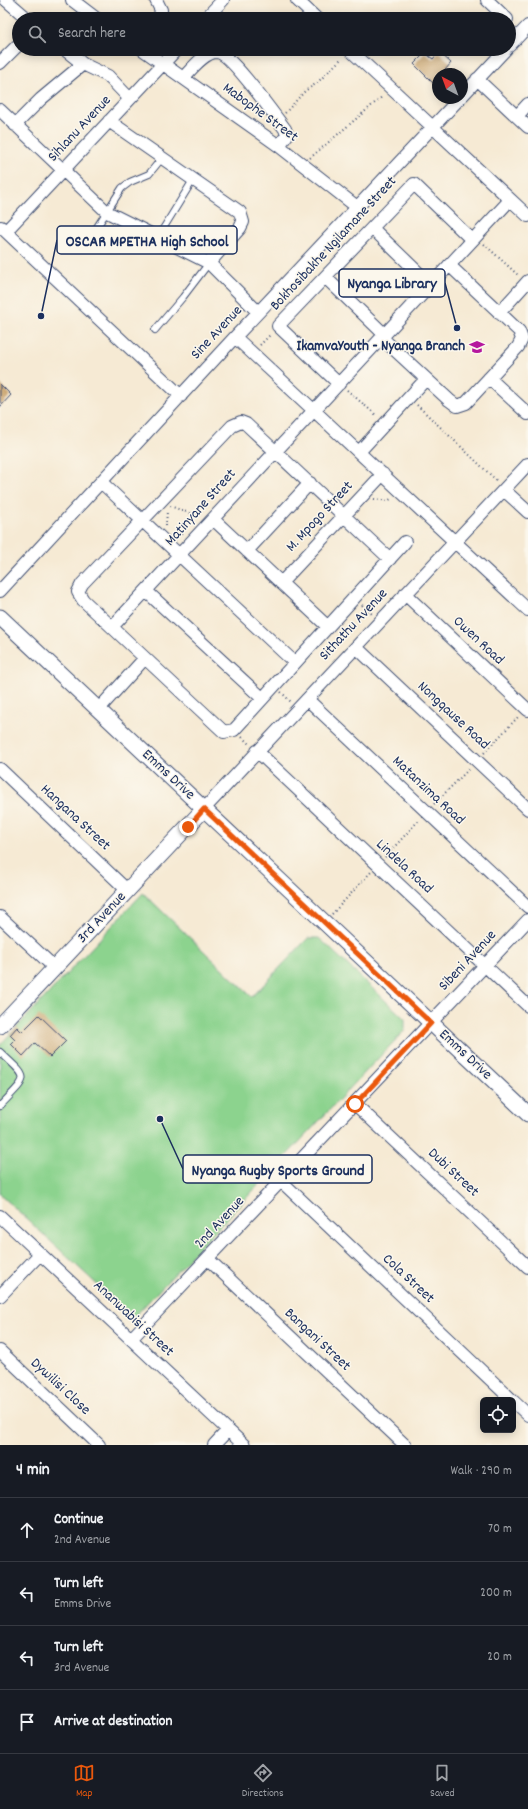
<!DOCTYPE html>
<meta charset="utf-8">
<style>
body{margin:0;font-family:Dekko,sans-serif;background:#242831;color:#f1f3f6}
.controls{position:absolute;right:12px;bottom:12px;display:grid;overflow:hidden;border-radius:6px;box-shadow:0 2px 10px #0003}
.controls button{width:36px;height:36px;display:grid;place-items:center;padding:0;border:0;border-bottom:1px solid #363941;background:#171b24;color:#f1f3f6;font:20px sans-serif}
.compass{position:absolute;left:432px;top:68px;width:36px;height:36px;border-radius:50%;background:#171b24;box-shadow:0 2px 10px #0003;rotate:319deg}
.stop{position:absolute;width:12px;height:12px;margin:-9px;border:3px solid #ea580c;border-radius:50%;background:#fff}
.stop.end{background:#ea580c;border-color:#fff;box-shadow:0 1px 4px #0008}
.list{margin:0;padding:0;list-style:none}
h2{display:flex;justify-content:space-between;align-items:center;height:52px;margin:0;padding:0 16px;font-size:17px}
h2 small{font-size:13px;font-weight:400;color:#9ea1a6}
.list li{display:grid;grid-template-columns:26px 1fr auto;gap:12px;align-items:center;box-sizing:border-box;height:64px;padding:0 16px;border-top:1px solid #363941}
.list b{display:block;font-size:15px;white-space:nowrap}
.list p{margin:0;font-size:13px;white-space:nowrap;color:#9ea1a6}
.list em{font-size:13px;font-style:normal;color:#9ea1a6}
.icon{flex:none;width:22px;height:22px;fill:none;stroke:currentColor;stroke-width:2;stroke-linecap:round;stroke-linejoin:round}
.map{position:relative;flex:none;width:528px;height:1445px;overflow:hidden}
.search{position:absolute;background:#171b24;box-shadow:0 2px 10px #0003;left:12px;right:12px;top:12px;height:44px;display:flex;align-items:center;gap:10px;box-sizing:border-box;padding:0 14px;border-radius:22px;color:#9ea1a6;font-size:15px}
.sheet{height:308px;background:#171b24}
nav{display:flex;justify-content:space-around;align-items:center;box-sizing:border-box;height:56px;border-top:1px solid #363941;background:#171b24;font-size:11px;color:#9ea1a6}
nav a{display:grid;justify-items:center;gap:2px}
nav .on{color:#ea580c}
.map>svg:first-child{display:block}
.green{fill:#8cd38e;stroke:#548176}
.building{fill:#c7a069}
.lines{fill:none;stroke-linecap:round;stroke-linejoin:round}
.service-casing{stroke:#3c4b70;stroke-width:8}
.minor-casing{stroke:#3c4b70;stroke-width:14}
.tertiary-casing{stroke:#3c4b70;stroke-width:17}
.path{stroke:#3c4b70;stroke-width:2;stroke-dasharray:1 3;stroke-linecap:butt}
.service{stroke:#fff;stroke-width:6}
.minor{stroke:#fff;stroke-width:12}
.tertiary{stroke:#fff;stroke-width:15}
.route{stroke:#ea580c;stroke-width:5}
.labels{text-anchor:middle;dominant-baseline:central;stroke-width:3;stroke-linejoin:round;paint-order:stroke}
.street-label{font-size:15px;fill:#1b2f5e;stroke:#fbf7ec}
.poi-label{font-size:15px;font-weight:bold;fill:#1b2f5e;stroke:#fbf7ec;text-anchor:end}
.leader{fill:none;stroke:#1b2f5e;stroke-width:1.5}
.callout-dot{fill:#1b2f5e;stroke:#fbf7ec;stroke-width:1.5}
.callout{fill:#fbf7ec;stroke:#1b2f5e;stroke-width:1.5}
.callout-label{font-size:16px;text-anchor:middle;font-weight:bold;fill:#1b2f5e}
</style>
<div class="map">
<svg width="528" height="1445" viewBox="0 0 528 1445">
<rect width="100%" height="100%" fill="#fbf7ec"/>
<filter id="ink" filterUnits="userSpaceOnUse"><feTurbulence type="fractalNoise" baseFrequency=".025" numOctaves="2"/><feDisplacementMap in="SourceGraphic" scale="8" xChannelSelector="R" yChannelSelector="G"/><feConvolveMatrix kernelMatrix="1 2 1 2 8 2 1 2 1" color-interpolation-filters="sRGB"/></filter>
<filter id="wash" filterUnits="userSpaceOnUse"><feTurbulence type="fractalNoise" baseFrequency=".012" numOctaves="4" result="noise"/><feDisplacementMap in="SourceGraphic" scale="16" xChannelSelector="R" yChannelSelector="G"/><feGaussianBlur stdDeviation="0.9" result="paint"/><feColorMatrix in="noise" values="0 0 0 0 0 0 0 0 0 0 0 0 0 0 0 0 0 1.4 0 .05"/><feComposite in="paint" operator="in"/></filter>
<g filter="url(#wash)">
<rect width="100%" height="100%" fill="#f6ead4"/>
<!-- green -->
<path class="green" d="M143 893 252 997 308 938H319L405 1019V1030L133 1318 0 1194V1045Z"/>
<g id="blocks">
<!-- building -->
<path class="building" d="M439 52 451 63 445 70 449 74H438V88L414 64 425 53 433 59Z
M0 384 11 395 0 407Z
M39 1015 66 1041 50 1057 35 1043 23 1056 11 1044 15 1040 10 1035 17 1027 22 1032Z"/>
</g>
</g>
<g filter="url(#ink)">
<use href="#blocks" fill-opacity="0" stroke="#3c4b70" stroke-width="1"/>
<g class="lines">
<!-- service casing -->
<g class="service-casing">
<path id="service" d="M158 237 193 180
M88 241 122 188 130 182 149 174 162 158
M155 330 183 297 209 263
M0 1052C31 1081 29 1075 0 1106"/>
</g>
<!-- minor casing -->
<g class="minor-casing">
<path id="minor" d="M6 0 28 19
M72 0 97 19
M156 0 161 10 159 19
M297 0 317 19
M487 0 507 19
M205 19 223 0
M509 46 528 26
M64 49 83 64 108 76 130 99
M142 49 279 146 357 207
M349 49 528 216
M0 63 19 44
M183 78C191 70 204 52 217 52 230 53 275 116 285 129L287 135 279 146
M477 79 528 127
M462 96 506 49
M0 110 107 212 209 263 258 312
M517 116 528 104
M109 121 240 212 243 222 240 228 209 263
M15 125 41 99 83 64
M1 227 181 396
M372 228 431 285
M6 231 177 49
M325 277 385 335
M499 313 528 281
M235 337 528 610
M382 338 449 400 457 406 466 403 518 347 522 339 519 331 449 265
M489 378 528 414
M339 384 278 326 414 184 472 240
M359 452 426 379
M101 482 294 662
M504 490 528 512
M213 519 327 626
M247 551 310 483
M390 559 246 424 241 422 232 426 82 584 78 592 83 600 224 732 234 730 405 542
M281 583 383 474
M0 591 235 337 460 98
M146 591 262 698
M405 594 528 710
M112 627 510 200
M356 647 528 809
M307 699 528 907
M98 710 145 658
M257 751 528 1006
M0 769 128 891
M204 809 528 464
M0 917 55 968
M355 1104 528 1267
M281 1181 512 1400
M0 1216 244 1445
M208 1259 405 1445
M0 1296 40 1254
M131 1339 528 920
M0 1351 99 1445
M513 1401 528 1415
M214 1445 228 1430"/>
</g>
<!-- tertiary casing -->
<g class="tertiary-casing">
<path id="tertiary" d="M0 617 528 1114
M0 1026 204 809"/>
</g>
<!-- path -->
<path class="path" d="M171 13 184 19
M285 113 305 91 317 83 342 58
M310 158 383 96
M484 244 519 276
M260 345 271 334
M347 390 377 416
M417 405 498 482
M374 499 388 501 392 498
M170 506 200 517
M166 526 167 511
M173 534H183
M362 605 372 614
M281 692 291 702
M242 737 249 744
M484 753 518 717
M434 804 469 769
M385 857 420 819
M332 914 371 872"/>
<!-- service -->
<use href="#service" class="service"/>
<!-- minor -->
<use href="#minor" class="minor"/>
<!-- tertiary -->
<use href="#tertiary" class="tertiary"/>
</g>
</g>
<g class="lines" filter="url(#ink)">
<!-- route -->
<path class="route" d="M188 827 204 809 431 1023 355 1104"/>
</g>
<!-- icons -->
<defs>
<g id="school-bare" transform="scale(1.2)"><path d="M0-5L7-2L0 1L-7-2ZM-4 1L0 2.5L4 1V4Q0 6-4 4Z" fill="#b5179e" stroke="#fbf7ec" stroke-width="2.5" paint-order="stroke"/></g>
</defs>
<g fill-rule="evenodd">
<use href="#school-bare" x="477" y="347"/>
</g>
<g class="labels">
<!-- street labels -->
<g class="street-label">
<text transform="translate(260 113) rotate(36)">Mabophe Street</text>
<text transform="translate(80 129) rotate(-47)">Sihlanu Avenue</text>
<text transform="translate(334 244) rotate(-47)">Bokhosibakhe Ngilamane Street</text>
<text transform="translate(217 333) rotate(-47)">Sine Avenue</text>
<text transform="translate(201 508) rotate(-48)">Matinyane Street</text>
<text transform="translate(320 517) rotate(-47)">M. Mpogo Street</text>
<text transform="translate(354 625) rotate(-47)">Sithathu Avenue</text>
<text transform="translate(478 641) rotate(43)">Owen Road</text>
<text transform="translate(453 716) rotate(43)">Nongqause Road</text>
<text transform="translate(168 775) rotate(43)">Emms Drive</text>
<text transform="translate(428 791) rotate(43)">Matanzima Road</text>
<text transform="translate(75 818) rotate(43)">Hangana Street</text>
<text transform="translate(404 867) rotate(43)">Lindela Road</text>
<text transform="translate(102 918) rotate(-47)">3rd Avenue</text>
<text transform="translate(468 961) rotate(-47)">Sibeni Avenue</text>
<text transform="translate(465 1055) rotate(43)">Emms Drive</text>
<text transform="translate(453 1173) rotate(43)">Dubi Street</text>
<text transform="translate(220 1223) rotate(-47)">2nd Avenue</text>
<text transform="translate(408 1279) rotate(43)">Cola Street</text>
<text transform="translate(133 1319) rotate(43)">Ananwabisi Street</text>
<text transform="translate(317 1340) rotate(43)">Bangani Street</text>
<text transform="translate(60 1387) rotate(43)">Dywilisi Close</text>
</g>
<!-- poi labels -->
<g class="poi-label">
<text x="465" y="347">IkamvaYouth - Nyanga Branch</text>
</g>
</g>
<!-- callouts -->
<path class="leader" d="M41 316L57 240M457 328L445 283M160 1119L183 1169"/>
<g class="callout-dot">
<circle cx="41" cy="316" r="4"/>
<circle cx="457" cy="328" r="4"/>
<circle cx="160" cy="1119" r="4"/>
</g>
<g class="callout">
<rect x="57" y="226" width="180" height="28" rx="4"/>
<rect x="339" y="269" width="106" height="28" rx="4"/>
<rect x="183" y="1155" width="189" height="28" rx="4"/>
</g>
<g class="callout-label">
<text x="147" y="246">OSCAR MPETHA High School</text>
<text x="392" y="288">Nyanga Library</text>
<text x="278" y="1175">Nyanga Rugby Sports Ground</text>
</g>
</svg>
<div class="controls">
<button><svg class="icon" aria-label="locate" viewBox="0 0 24 24"><circle cx="12" cy="12" r="6"/><path d="M12 2v4M12 18v4M2 12h4M18 12h4"/></svg></button>
</div>
<svg class="compass" viewBox="-18 -18 36 36"><path d="M0-13l5 13h-10z" fill="#e53935"/><path d="M0 13l5-13h-10z" fill="#9ea1a6"/></svg>
<div class="stop" style="left:355px;top:1104px"></div>
<div class="stop end" style="left:188px;top:827px"></div>
<div class="search"><svg class="icon" aria-label="search" viewBox="0 0 24 24"><circle cx="10" cy="10" r="6"/><path d="M15 15l6 6"/></svg>Search here</div>
</div>
<section class="sheet">
<h2>4 min<small>Walk · 290 m</small></h2>
<ul class="list">
<li><svg class="icon" aria-label="ahead" viewBox="0 0 24 24"><path d="M12 20V5M6 11l6-6 6 6"/></svg><div><b>Continue</b><p>2nd Avenue</p></div><em>70 m</em></li>
<li><svg class="icon" aria-label="left" viewBox="0 0 24 24"><path d="M17 20v-9H6M10 6l-5 5 5 5"/></svg><div><b>Turn left</b><p>Emms Drive</p></div><em>200 m</em></li>
<li><svg class="icon" aria-label="left" viewBox="0 0 24 24"><path d="M17 20v-9H6M10 6l-5 5 5 5"/></svg><div><b>Turn left</b><p>3rd Avenue</p></div><em>20 m</em></li>
<li><svg class="icon" aria-label="arrive" viewBox="0 0 24 24"><path d="M6 21V4h12l-3 4 3 4H6"/></svg><div><b>Arrive at destination</b></div></li>
</ul>
</section>
<nav>
<a class="on"><svg class="icon" aria-label="map" viewBox="0 0 24 24"><path d="M3 6l6-2 6 2 6-2v14l-6 2-6-2-6 2zM9 4v14M15 6v14"/></svg>Map</a>
<a><svg class="icon" aria-label="directions" viewBox="0 0 24 24"><path d="M12 3l9 9-9 9-9-9zM9 14v-3h6M13 9l2 2-2 2"/></svg>Directions</a>
<a><svg class="icon" aria-label="saved" viewBox="0 0 24 24"><path d="M7 4h10v16l-5-4-5 4z"/></svg>Saved</a>
</nav>
